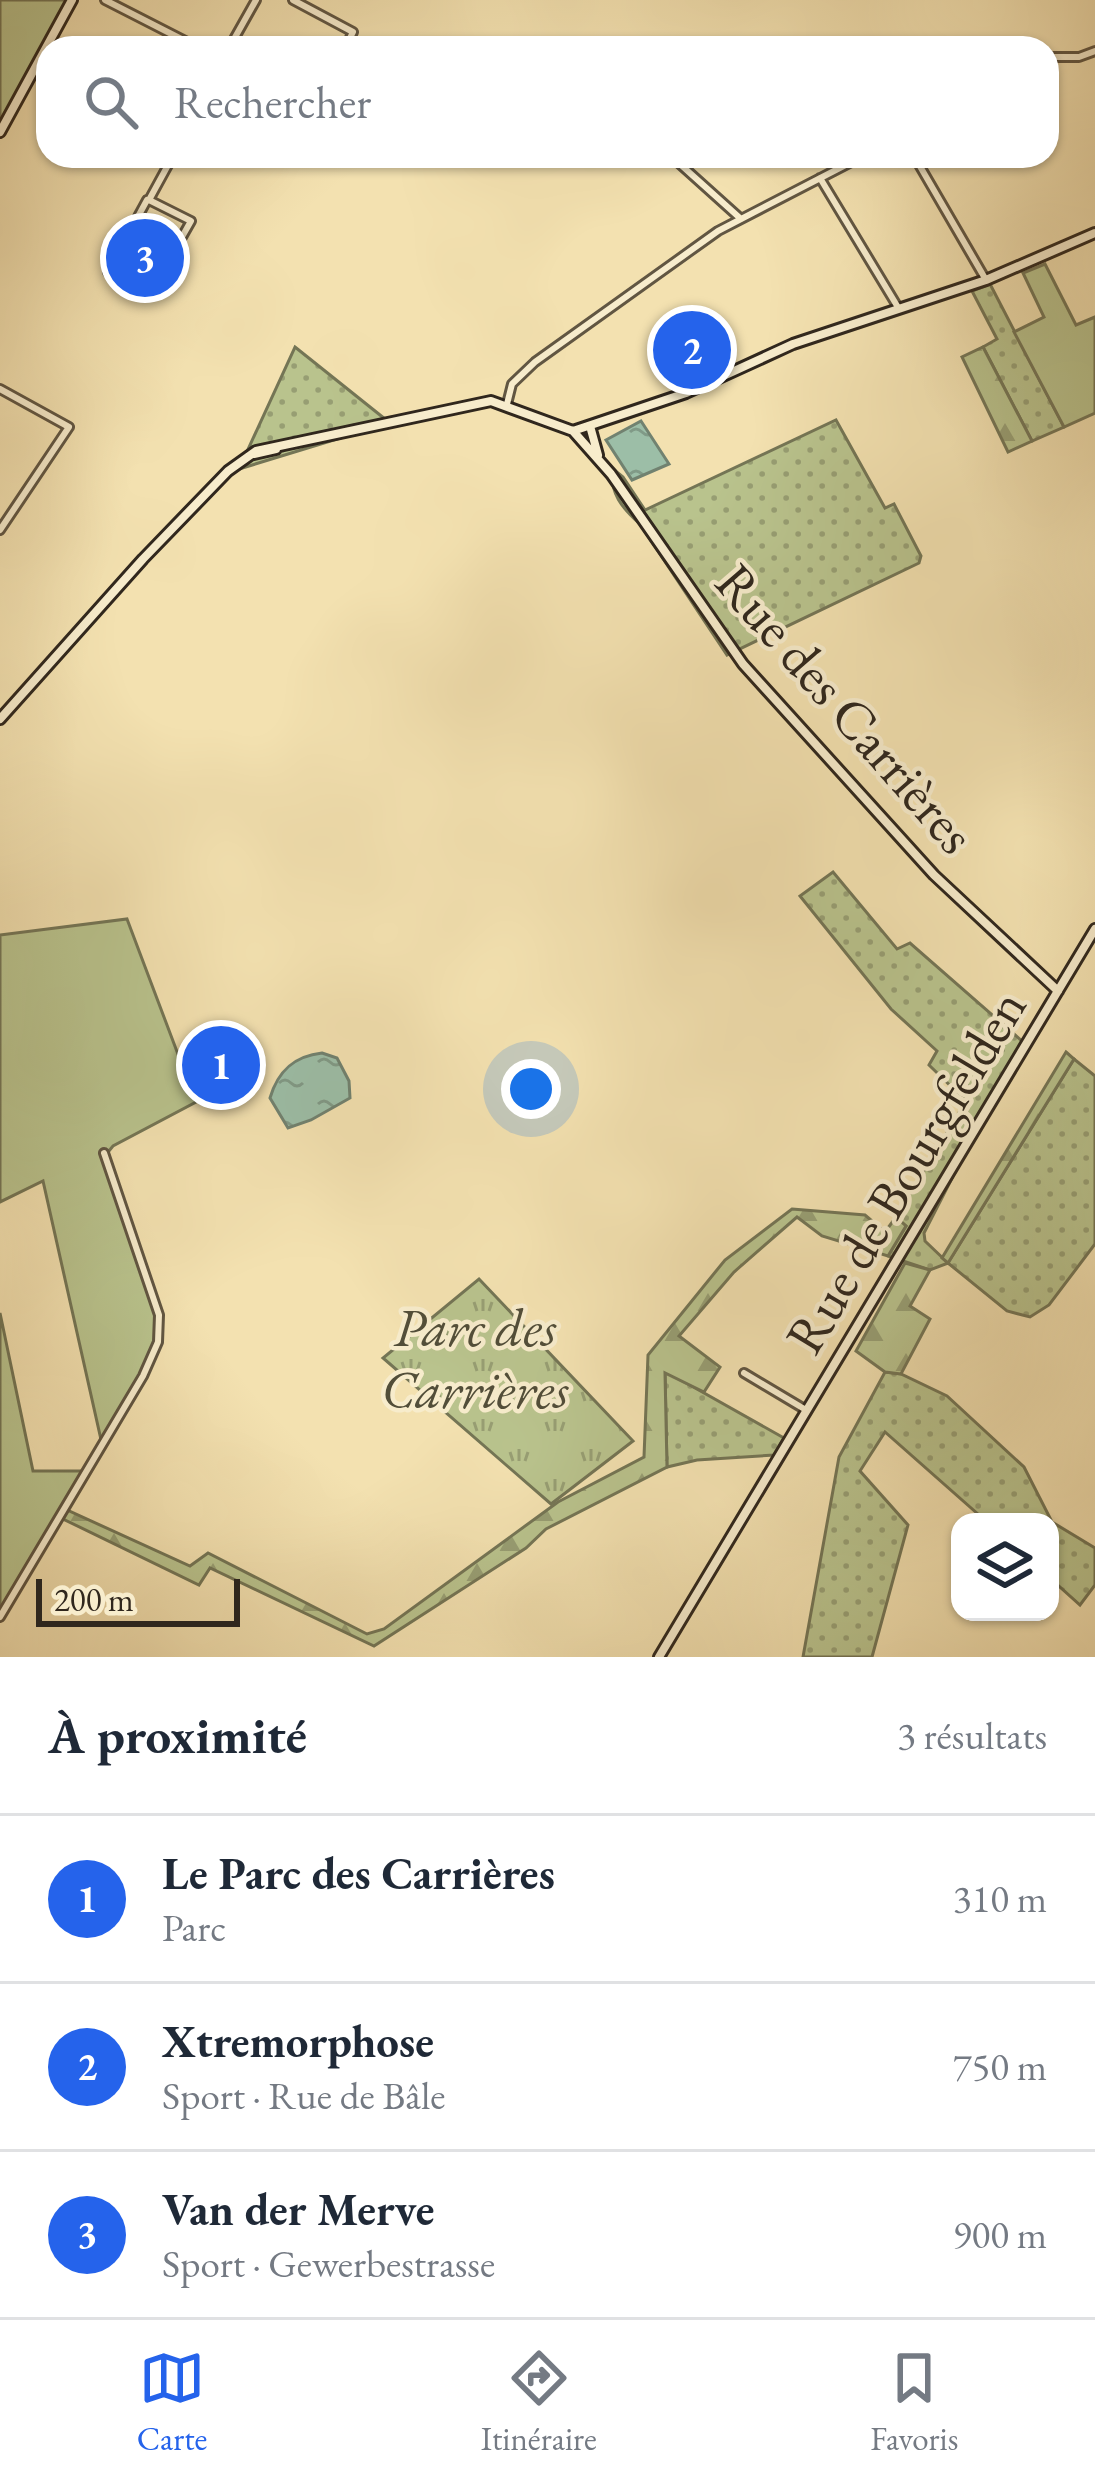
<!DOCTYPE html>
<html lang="fr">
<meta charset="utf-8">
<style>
body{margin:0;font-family:"EB Garamond",serif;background:#f6f6f7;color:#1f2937}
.controls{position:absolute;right:36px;bottom:36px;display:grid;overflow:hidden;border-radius:24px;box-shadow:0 3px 9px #0004}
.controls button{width:108px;height:108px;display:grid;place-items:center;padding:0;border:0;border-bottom:3px solid #e0e1e3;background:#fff;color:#1f2937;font:60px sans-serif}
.scale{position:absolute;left:36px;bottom:30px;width:204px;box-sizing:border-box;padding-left:12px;border:6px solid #30271d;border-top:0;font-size:33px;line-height:42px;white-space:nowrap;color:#30271d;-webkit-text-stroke:9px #f7eccc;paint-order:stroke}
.you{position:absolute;left:531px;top:1089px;width:42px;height:42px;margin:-30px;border:9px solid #fff;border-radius:50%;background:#1a73e8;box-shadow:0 0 0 18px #1a73e833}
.badge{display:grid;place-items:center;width:78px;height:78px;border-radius:50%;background:#2563eb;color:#fff;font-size:39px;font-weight:700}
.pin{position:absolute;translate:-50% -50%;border:6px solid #fff;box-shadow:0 3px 12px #0006}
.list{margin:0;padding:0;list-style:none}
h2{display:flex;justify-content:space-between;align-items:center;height:156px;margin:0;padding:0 48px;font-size:51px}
h2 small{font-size:39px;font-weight:400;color:#747a83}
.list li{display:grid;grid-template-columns:78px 1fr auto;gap:36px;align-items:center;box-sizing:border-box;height:168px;padding:0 48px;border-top:3px solid #e0e1e3}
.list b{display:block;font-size:45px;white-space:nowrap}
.list p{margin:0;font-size:39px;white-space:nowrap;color:#747a83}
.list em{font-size:39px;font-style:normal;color:#747a83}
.icon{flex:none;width:66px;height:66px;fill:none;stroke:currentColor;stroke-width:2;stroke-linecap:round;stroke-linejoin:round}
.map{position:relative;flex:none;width:1095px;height:1657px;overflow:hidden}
.search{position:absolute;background:#fff;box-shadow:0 3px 9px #0004;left:36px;right:36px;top:36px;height:132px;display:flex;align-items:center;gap:30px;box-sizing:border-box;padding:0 42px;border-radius:36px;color:#747a83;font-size:45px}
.sheet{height:660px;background:#fff}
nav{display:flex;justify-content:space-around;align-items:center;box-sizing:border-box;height:168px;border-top:3px solid #e0e1e3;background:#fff;font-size:33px;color:#747a83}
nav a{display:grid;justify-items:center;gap:6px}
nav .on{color:#2563eb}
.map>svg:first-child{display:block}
.grass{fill:url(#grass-dots);stroke:#747555;stroke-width:3}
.forest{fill:url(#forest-firs);stroke:#747555;stroke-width:3}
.park{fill:url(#park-tufts);stroke:#747555;stroke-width:3}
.garden{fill:#b9c38d;stroke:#747555;stroke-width:3}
.water{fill:url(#water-ripples);stroke:#718270;stroke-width:3}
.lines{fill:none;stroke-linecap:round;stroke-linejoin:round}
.street-casing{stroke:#615642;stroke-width:12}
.secondary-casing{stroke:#30271d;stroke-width:14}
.street{stroke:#f7eccc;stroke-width:6}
.secondary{stroke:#f7eccc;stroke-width:8}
.labels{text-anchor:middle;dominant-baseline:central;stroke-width:9;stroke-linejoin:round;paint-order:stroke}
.street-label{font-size:54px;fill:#30271d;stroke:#f7eccc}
.park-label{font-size:54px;font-style:italic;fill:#524e39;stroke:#f7eccc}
</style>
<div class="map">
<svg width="1095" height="1657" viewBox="0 0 1095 1657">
<defs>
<pattern id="grass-dots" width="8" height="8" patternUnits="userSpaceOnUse" patternTransform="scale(3)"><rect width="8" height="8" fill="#b9c38d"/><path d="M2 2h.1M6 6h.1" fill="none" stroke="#979e73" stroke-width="1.8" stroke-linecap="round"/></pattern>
<pattern id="forest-firs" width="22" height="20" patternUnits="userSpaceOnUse" patternTransform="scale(3)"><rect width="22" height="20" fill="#b9c38d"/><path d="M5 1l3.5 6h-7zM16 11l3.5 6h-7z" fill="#979e73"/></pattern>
<pattern id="park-tufts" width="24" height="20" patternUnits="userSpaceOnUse" patternTransform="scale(3)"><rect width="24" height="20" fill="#b9c38d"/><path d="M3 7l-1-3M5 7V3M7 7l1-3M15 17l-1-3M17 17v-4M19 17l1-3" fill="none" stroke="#979e73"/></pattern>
<pattern id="water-ripples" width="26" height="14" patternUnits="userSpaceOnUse" patternTransform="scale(3)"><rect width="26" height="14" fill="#9cbea7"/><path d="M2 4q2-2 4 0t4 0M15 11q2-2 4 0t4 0" fill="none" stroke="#809a87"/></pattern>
</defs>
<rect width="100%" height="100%" fill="#f3e1b0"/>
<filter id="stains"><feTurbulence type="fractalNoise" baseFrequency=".00167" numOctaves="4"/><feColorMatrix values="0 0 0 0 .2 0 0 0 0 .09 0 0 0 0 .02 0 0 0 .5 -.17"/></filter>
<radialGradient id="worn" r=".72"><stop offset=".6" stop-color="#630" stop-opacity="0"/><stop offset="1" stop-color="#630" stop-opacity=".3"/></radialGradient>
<!-- grass -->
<path class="grass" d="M990 284 1064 427 1032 441 983 347 997 339 972 291Z
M295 347 390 423 239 469Z
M836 420 885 508 894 504 921 556 919 563 727 655 640 524C622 508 610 494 612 468L623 477 645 510Z
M833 872 897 949 910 943 1022 1041 924 1233 925 1241 948 1263 1074 1059 1095 1076V1244L1049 1305 1030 1317 1007 1311 948 1263 930 1270 888 1256 906 1226 896 1217 966 1101 929 1065 937 1051 891 1009 800 896Z
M665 1371 784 1438 774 1455 697 1460 667 1467Z
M885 1372 901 1374 947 1396 1024 1467 1052 1522 1095 1548V1585L1080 1605 1050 1578V1522H987L885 1432 860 1471 908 1525 872 1657H803L839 1457Z"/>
<!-- forest -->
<path class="forest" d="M983 347 1032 441 1008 452 962 357Z
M1066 1052 1074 1059 948 1263 942 1258Z
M792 1209 865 1215 885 1232 896 1217 906 1226 888 1256 822 1236 797 1217 734 1272 679 1336 720 1367 704 1392 665 1373 667 1467 546 1529 526 1548 374 1646 210 1568 199 1585 63 1519 67 1510 190 1566 208 1553 367 1634 384 1629 558 1502 644 1457 648 1355 725 1260Z
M905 1263 930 1270 910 1306 930 1319 901 1374 885 1372 856 1351Z"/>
<!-- park -->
<path class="park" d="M237 1040 251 1059 200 1096 190 1072Z
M479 1279 633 1441 551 1504 383 1358Z"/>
<!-- garden -->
<path class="garden" d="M0 0H72L0 132Z
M1045 264 1076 325 1095 317V413L1064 427 1014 332 1044 317 1023 273Z
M127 919 196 1102 113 1146 104 1157 162 1315C161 1366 130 1403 102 1444L43 1181 0 1202V935Z
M0 1313 33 1471H85L0 1620Z"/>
<!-- water -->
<path class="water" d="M641 421 669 464 632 480 606 440Z
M322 1053 337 1058 349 1081 350 1098 311 1120 288 1128 270 1098C278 1071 294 1056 322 1053Z"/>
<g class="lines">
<!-- street casing -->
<g class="street-casing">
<path id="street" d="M105 0 199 48
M293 0 353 32 345 48
M229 48 256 0
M1047 57H1079L1095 51
M671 156 741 219
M914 156 986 280
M820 178 899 309
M147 200 108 272 149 295 191 221 149 200 173 156
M0 389 69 427 0 530
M507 404 512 384 535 362 718 231 863 156
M744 1373 806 1410
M0 1617 143 1376 158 1342 159 1315 104 1153"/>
</g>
<!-- secondary casing -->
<g class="secondary-casing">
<path id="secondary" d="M0 132 72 0
M590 426 598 455
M573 431 611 474 743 664 934 875 1058 991
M254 454 276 449
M0 719 143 559 228 471 256 451 491 401 573 431 686 393 793 344 986 280 1095 233
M659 1657 1095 929"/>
</g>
<!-- street -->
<use href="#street" class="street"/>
<!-- secondary -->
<use href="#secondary" class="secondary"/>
</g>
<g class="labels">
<!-- street labels -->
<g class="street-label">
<text transform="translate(846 708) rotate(49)">Rue des Carrières</text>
<text transform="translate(905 1171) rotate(-59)">Rue de Bourgfelden</text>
</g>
<!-- park labels -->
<g class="park-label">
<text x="475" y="1327">Parc des<tspan x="475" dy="62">Carrières</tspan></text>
</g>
</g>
<rect width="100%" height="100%" filter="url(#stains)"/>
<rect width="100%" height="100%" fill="url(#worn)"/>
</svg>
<div class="controls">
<button><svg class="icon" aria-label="layers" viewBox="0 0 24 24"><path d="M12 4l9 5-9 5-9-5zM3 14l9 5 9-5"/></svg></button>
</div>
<div class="scale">200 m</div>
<div class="you"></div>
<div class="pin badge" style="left:221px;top:1065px">1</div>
<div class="pin badge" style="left:692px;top:350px">2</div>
<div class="pin badge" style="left:145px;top:258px">3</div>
<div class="search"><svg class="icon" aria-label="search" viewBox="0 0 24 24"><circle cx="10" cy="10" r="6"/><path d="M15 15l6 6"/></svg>Rechercher</div>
</div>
<section class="sheet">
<h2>À proximité<small>3 résultats</small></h2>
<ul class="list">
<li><span class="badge">1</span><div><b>Le Parc des Carrières</b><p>Parc</p></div><em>310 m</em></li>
<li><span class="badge">2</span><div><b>Xtremorphose</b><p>Sport · Rue de Bâle</p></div><em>750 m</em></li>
<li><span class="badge">3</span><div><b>Van der Merve</b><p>Sport · Gewerbestrasse</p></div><em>900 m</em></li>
</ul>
</section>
<nav>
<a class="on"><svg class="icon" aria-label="map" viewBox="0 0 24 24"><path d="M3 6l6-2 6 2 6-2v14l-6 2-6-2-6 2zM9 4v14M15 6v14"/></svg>Carte</a>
<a><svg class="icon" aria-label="directions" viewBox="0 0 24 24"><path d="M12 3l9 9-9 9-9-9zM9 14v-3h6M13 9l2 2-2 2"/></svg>Itinéraire</a>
<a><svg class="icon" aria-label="saved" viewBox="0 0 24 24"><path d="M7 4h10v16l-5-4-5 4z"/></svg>Favoris</a>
</nav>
